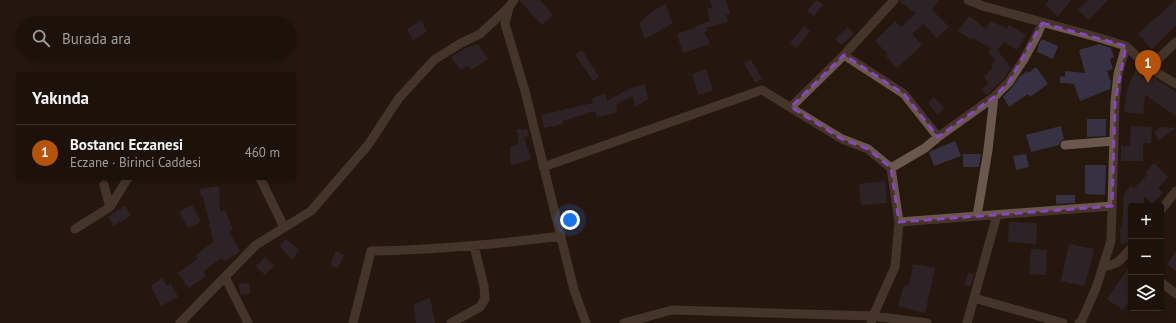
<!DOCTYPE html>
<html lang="tr">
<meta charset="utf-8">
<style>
body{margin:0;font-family:"PT Sans",sans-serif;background:#251b13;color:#f1f3f6}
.controls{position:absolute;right:12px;bottom:12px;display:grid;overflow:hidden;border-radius:4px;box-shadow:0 2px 6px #0003}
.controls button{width:36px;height:36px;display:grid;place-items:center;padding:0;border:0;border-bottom:1px solid #3b322b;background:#1d120a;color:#f1f3f6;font:20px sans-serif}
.you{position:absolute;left:570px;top:220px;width:14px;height:14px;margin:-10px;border:3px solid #fff;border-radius:50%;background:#1a73e8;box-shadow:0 0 0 6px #1a73e833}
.badge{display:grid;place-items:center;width:26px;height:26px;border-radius:50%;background:#b45309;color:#fff;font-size:13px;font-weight:700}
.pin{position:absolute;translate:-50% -33px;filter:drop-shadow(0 1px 2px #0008)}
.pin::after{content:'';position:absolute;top:21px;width:14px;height:12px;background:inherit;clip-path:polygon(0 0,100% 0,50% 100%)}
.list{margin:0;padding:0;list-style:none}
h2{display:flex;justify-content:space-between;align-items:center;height:52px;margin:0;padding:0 16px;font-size:17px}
h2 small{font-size:13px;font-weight:400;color:#a09e9c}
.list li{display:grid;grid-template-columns:26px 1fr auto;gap:12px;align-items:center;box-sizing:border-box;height:56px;padding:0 16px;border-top:1px solid #3b322b}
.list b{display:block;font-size:15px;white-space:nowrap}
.list p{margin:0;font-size:13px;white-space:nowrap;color:#a09e9c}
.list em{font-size:13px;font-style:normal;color:#a09e9c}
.icon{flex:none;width:22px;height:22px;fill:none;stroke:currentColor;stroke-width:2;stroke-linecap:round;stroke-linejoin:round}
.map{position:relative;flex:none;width:1176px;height:323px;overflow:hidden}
.search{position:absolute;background:#1d120a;box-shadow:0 2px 6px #0003;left:16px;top:16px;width:280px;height:44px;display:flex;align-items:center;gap:10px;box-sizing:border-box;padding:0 14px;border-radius:22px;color:#a09e9c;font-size:15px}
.panel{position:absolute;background:#1d120a;box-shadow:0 2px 6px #0003;left:16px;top:72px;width:280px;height:108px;border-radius:4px}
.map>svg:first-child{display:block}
.building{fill:#363243}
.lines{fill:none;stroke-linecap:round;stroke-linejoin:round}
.minor{stroke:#6a584c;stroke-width:9}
.marked{fill:none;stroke:#8a46c2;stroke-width:3;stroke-dasharray:8 5;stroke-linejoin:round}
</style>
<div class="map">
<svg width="1176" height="323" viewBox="0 0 1176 323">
<rect width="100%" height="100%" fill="#27180e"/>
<!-- building -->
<path class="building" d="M520 0H540L553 15 542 25 520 1Z
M710 0H726L730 14 726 15 728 22 706 28 707 31 704 32 710 44 683 53 677 34 696 28 695 26 710 21 707 9 712 7Z
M816 0 823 4 814 16 807 11Z
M900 0H939L932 10 949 27 937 38 923 24 912 34 922 45 897 68 886 56 888 54 875 41 895 21 901 27 916 13 900 2Z
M1049 0H1071L1058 16 1045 5Z
M1088 0H1108L1089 20 1078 10Z
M1176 0V25L1152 49 1138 34Z
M665 4 673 23 645 39 639 23 652 12Z
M969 16 986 29 991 21 1007 29 1009 25 1026 35 1017 50 1004 42 997 50 1011 68 1004 78 987 95 982 90 989 83 984 77 993 68 991 65 996 60 988 52 991 48 972 38 971 40 958 31Z
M421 20 427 31 413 40 407 29Z
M804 26 810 31 796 48 790 43Z
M848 27 854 34 841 45 835 39Z
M1042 39 1058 46 1053 59 1037 52 1039 44Z
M478 44 488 59 471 70 468 65 461 70 451 57 466 48Z
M1099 44 1111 48 1114 57 1110 59 1113 69 1107 71 1111 82 1110 89 1080 101 1074 84 1060 83V76L1065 77V71L1085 73 1079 50Z
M582 50 599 77 593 81 575 54Z
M751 60 762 79 755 83 744 63Z
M1036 67 1048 84 1030 97 1028 94 1009 107 1003 97 1013 86 1020 76 1027 71 1028 73Z
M1136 68 1143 71 1176 92V116L1145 95 1143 114 1124 112 1127 90Z
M706 69 713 90 698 95 692 74Z
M645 84 648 99 635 107 633 96 616 104 617 113 597 117 595 111 562 121 563 124 544 128 541 115 593 103 592 98 605 94 607 101 631 88Z
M934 97 944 108 937 114 928 103Z
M1087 119H1106V136L1087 137Z
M1061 126 1064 139 1060 142 1059 145 1031 152 1026 135Z
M1131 126 1152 127 1151 143H1143V161H1121V146H1130Z
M1161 127 1176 128 1159 140 1154 132Z
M517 129H521V131L527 129 529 136 524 137 531 159 511 166 510 147 519 144Z
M955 141 961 156 934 166 929 152Z
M963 154H981L979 167H963Z
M1026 154 1029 167 1016 170 1013 156Z
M1154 163 1168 177 1158 188 1163 193 1152 204 1144 196V206H1131V242L1121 244 1120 229H1122L1124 194 1131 186 1134 188 1148 174 1146 172Z
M1085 165H1106L1105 195 1085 194Z
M885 181 887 203 861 205 859 184Z
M219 186 220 212 225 210 233 230 229 231 240 252 224 261 221 258 203 272 206 276 189 288 178 273 198 259 195 256 212 243 214 244 203 196H201L200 189Z
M1056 195H1075V203L1056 204Z
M192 205 201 222 188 228 179 212Z
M125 206 131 215 114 226 108 217Z
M1009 222 1037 223 1036 244 1008 242Z
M286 239 299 250 292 260 280 246Z
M1069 244 1094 249 1085 286 1061 281Z
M1031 249 1047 250 1046 275 1029 274Z
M336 251 344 255 338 268 330 265Z
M1176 251V271L1167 265Z
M265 257 274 266 265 275 256 266Z
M913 264 935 268 925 313 898 306 904 285 909 286Z
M1131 264V298L1123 310 1107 299Z
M968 273 974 274 971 286H965Z
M162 278 166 286 171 284 178 297 161 306 151 286Z
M249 283 250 294H240L239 284Z
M430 298 435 323H416L414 304Z"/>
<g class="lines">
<!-- minor -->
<path class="minor" d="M514 0 509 7 505 24 525 91 574 290 586 323
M968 0 983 6 1100 38 1126 46 1149 68 1176 84
M844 55 904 94 938 137
M1149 68 1176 42
M791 107 844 55 894 0
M1065 145 1114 141
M543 167 762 90 842 139 868 149 891 168
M260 178 284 227
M104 185 110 207 128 178
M1161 210 1176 191
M997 215 974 298 1063 323
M977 216 988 150 994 97
M899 222 1112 206
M75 229 110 207
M1103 267C1119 264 1121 260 1131 248
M225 277 248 323
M1161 282 1176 294
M180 323 256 245 311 211 368 145 399 98 434 60 461 43 480 34 509 7
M353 323 371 251C435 250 498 244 561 236
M451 323 480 307 485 299 484 286 474 246
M624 323 672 310 873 316 871 323
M927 323 873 316 895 267 899 222 891 168 925 148 938 137 994 97 1009 82 1024 59 1038 33 1042 23
M967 323 974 298
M1079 323 1082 320 1096 288 1111 241 1115 102 1118 74 1126 46"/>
</g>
<!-- marked area -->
<path d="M0 0H1176V323H0ZM1042 23 1126 46 1115 102 1112 206 899 222 891 168 868 149 842 139 791 107 844 55 904 94 938 137 994 97 1009 82Z" fill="#27180e" fill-opacity=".55" fill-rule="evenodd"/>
<path class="marked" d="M1042 23 1126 46 1115 102 1112 206 899 222 891 168 868 149 842 139 791 107 844 55 904 94 938 137 994 97 1009 82Z"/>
</svg>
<div class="controls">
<button>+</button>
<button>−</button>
<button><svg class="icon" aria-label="layers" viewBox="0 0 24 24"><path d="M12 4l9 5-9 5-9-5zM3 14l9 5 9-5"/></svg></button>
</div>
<div class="you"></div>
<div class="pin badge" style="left:1148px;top:83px">1</div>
<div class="search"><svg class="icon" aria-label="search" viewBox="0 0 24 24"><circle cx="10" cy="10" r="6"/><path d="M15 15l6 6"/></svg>Burada ara</div>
<section class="panel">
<h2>Yakında<small></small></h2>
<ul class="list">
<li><span class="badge">1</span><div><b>Bostancı Eczanesi</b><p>Eczane · Birinci Caddesi</p></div><em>460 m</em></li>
</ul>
</section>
</div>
